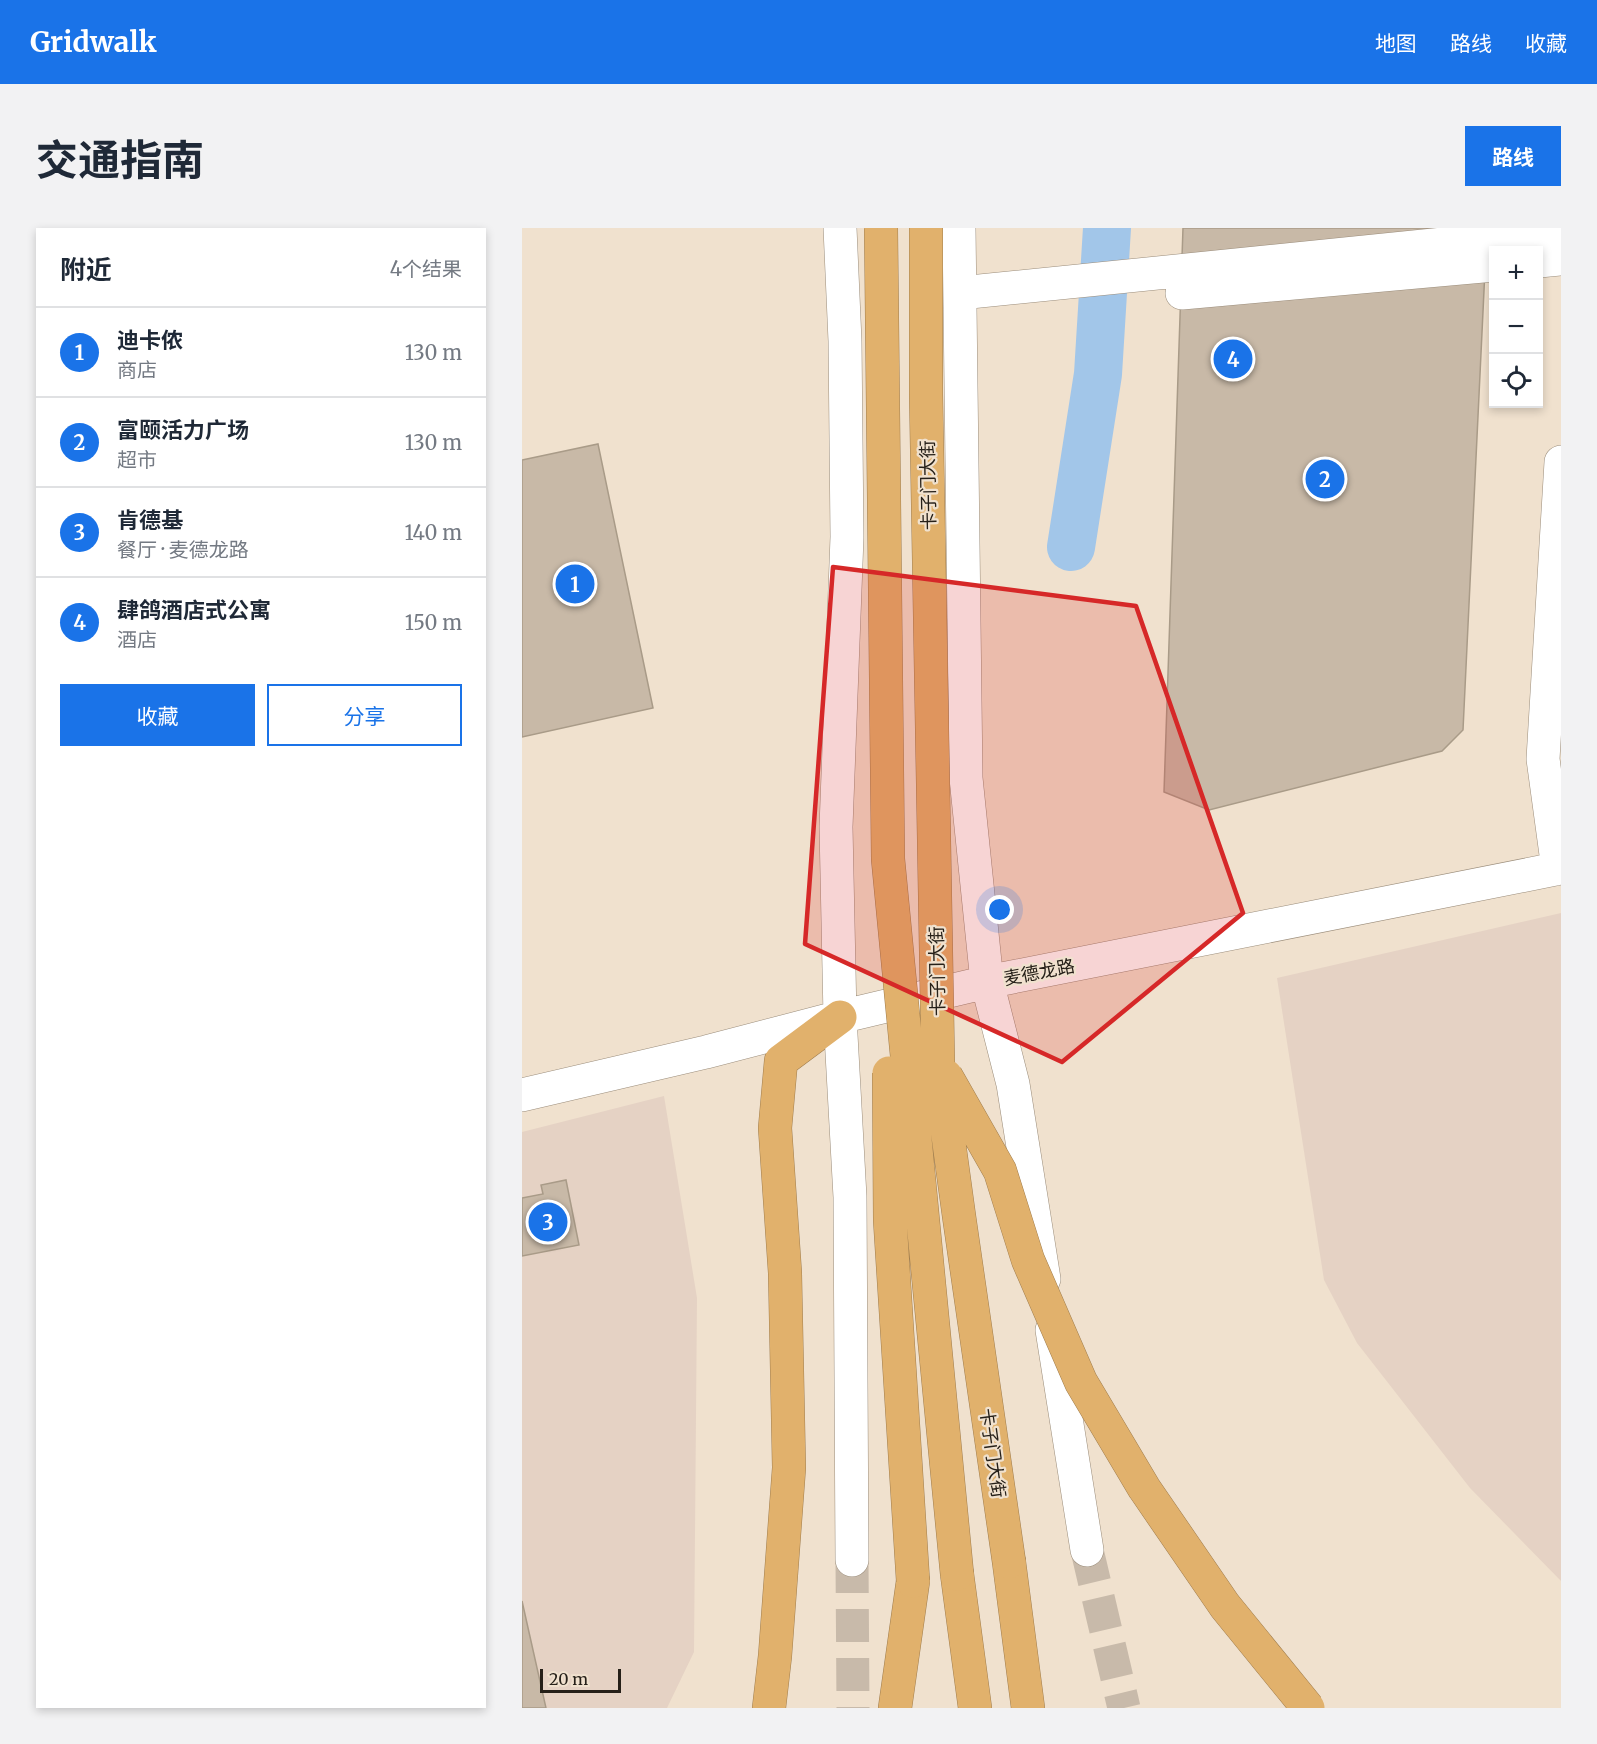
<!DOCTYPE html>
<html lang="zh">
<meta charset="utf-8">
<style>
body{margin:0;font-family:Merriweather,"Noto Sans SC",serif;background:#f2f2f3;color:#1f2937}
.controls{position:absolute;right:18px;top:18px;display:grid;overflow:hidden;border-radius:0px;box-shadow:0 3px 9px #0003}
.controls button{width:54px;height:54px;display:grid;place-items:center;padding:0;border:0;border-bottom:2px solid #e0e1e3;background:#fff;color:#1f2937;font:30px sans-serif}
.scale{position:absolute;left:18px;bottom:15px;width:81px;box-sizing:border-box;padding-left:6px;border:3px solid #262019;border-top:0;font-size:16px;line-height:21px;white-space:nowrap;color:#262019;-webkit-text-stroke:4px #f0e1ce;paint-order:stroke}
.you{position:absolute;left:478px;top:682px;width:21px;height:21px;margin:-15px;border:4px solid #fff;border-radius:50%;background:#1a73e8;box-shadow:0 0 0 9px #1a73e833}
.badge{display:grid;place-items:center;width:39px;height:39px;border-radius:50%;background:#1a73e8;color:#fff;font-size:20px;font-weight:700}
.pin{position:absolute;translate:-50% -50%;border:3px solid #fff;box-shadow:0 2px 6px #0006}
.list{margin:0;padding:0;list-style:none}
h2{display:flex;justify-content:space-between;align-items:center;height:78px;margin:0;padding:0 24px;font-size:26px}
h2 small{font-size:20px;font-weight:400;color:#747a83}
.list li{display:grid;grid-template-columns:39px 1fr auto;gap:18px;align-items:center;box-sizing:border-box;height:90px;padding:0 24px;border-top:2px solid #e0e1e3}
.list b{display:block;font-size:22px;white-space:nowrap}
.list p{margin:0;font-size:20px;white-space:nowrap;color:#747a83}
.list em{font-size:20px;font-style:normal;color:#747a83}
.actions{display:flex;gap:12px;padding:18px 24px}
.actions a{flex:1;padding:14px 0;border:2px solid #1a73e8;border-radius:0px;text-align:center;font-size:21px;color:#1a73e8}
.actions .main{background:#1a73e8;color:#fff}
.icon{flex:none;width:33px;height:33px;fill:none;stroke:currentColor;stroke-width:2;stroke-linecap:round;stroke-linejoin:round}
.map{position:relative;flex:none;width:1039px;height:1480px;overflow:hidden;border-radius:0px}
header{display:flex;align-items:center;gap:36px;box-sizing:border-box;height:84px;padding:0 30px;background:#1a73e8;color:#fff}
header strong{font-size:28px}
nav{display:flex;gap:33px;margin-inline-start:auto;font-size:21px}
.intro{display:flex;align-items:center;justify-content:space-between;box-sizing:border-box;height:144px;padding:0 36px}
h1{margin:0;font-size:42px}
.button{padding:15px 27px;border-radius:0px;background:#1a73e8;color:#fff;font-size:21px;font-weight:700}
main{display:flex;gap:36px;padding:0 36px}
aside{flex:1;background:#fff;border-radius:0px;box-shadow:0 3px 9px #0003}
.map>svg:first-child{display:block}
.commercial{fill:#e5d2c4}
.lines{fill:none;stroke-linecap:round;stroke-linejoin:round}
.river{stroke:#a2c6e9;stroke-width:48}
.building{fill:#c8b9a7;stroke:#a99b88;stroke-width:1.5}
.minor-tunnel{stroke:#c8baaa;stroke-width:33;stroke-dasharray:33 16;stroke-linecap:butt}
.minor-casing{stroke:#9b8d7b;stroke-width:34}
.highway-casing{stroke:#a07e4f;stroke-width:34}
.minor{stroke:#fff;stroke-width:33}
.highway{stroke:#e1b16c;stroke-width:33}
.highway-bridge-casing{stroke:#a07e4f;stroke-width:34;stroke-linecap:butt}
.highway-bridge{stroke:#e1b16c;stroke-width:33}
.marked{fill:#d62828;fill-opacity:0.2;stroke:#d62828;stroke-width:4.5;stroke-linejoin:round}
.labels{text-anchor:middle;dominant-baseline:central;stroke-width:4.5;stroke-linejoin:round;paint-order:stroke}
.street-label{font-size:18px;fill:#262019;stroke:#f0e1ce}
</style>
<header>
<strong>Gridwalk</strong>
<nav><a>地图</a><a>路线</a><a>收藏</a></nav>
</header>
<div class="intro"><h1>交通指南</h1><a class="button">路线</a></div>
<main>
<aside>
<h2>附近<small>4个结果</small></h2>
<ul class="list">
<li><span class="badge">1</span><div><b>迪卡侬</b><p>商店</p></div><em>130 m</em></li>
<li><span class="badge">2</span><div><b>富颐活力广场</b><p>超市</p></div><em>130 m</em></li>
<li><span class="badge">3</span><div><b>肯德基</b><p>餐厅 · 麦德龙路</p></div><em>140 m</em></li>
<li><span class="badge">4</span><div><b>肆鸽酒店式公寓</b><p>酒店</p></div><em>150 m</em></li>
</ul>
<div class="actions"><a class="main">收藏</a><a>分享</a></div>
</aside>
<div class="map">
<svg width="1039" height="1480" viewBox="0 0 1039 1480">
<rect width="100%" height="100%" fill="#f0e1ce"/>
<!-- commercial -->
<path class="commercial" d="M1039 685V1353L948 1260 835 1115 802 1052 755 750Z
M142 868 175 1070 172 1424 145 1480H0V904Z"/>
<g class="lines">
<!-- river -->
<path class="river" d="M549 319 576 146 585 0"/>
</g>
<!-- building -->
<path class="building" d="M661 0H965L941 502 920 523 687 582 642 564Z
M76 216 131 480 0 509V232Z
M44 952 57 1017 0 1028V970L21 966 19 957Z
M0 1373 24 1480H0Z"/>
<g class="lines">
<!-- minor-tunnel -->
<path class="minor-tunnel" d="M565 1322 602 1480
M330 1332 331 1480"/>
<!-- minor casing -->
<g class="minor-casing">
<path id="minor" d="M318 0 323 113 325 309 314 599 318 789 328 969 330 1332
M437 0 444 550 465 754 491 856 522 1051
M1017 33 1039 31
M438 65 1039 4
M660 65 972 37
M1036 641 1021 531 1039 234
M0 867 184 824 318 789 465 754 1039 640
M530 1102 565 1322"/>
</g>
<!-- highway casing -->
<g class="highway-casing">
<path id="highway" d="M487 1334 506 1480
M435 1346 453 1480
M247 1480 253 1428 267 1240 263 1045 253 900 259 833 318 789
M373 1480 391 1353"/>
</g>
<!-- minor -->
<use href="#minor" class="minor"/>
<!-- highway -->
<use href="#highway" class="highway"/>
<!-- highway-bridge casing -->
<g class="highway-bridge-casing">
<path id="highway-bridge" d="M359 0 366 631 435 1346
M404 0V166L416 835 437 988 487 1334
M367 845 368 992 391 1353
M424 848 478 943 506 1032 559 1154 622 1260 703 1378 786 1480"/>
</g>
<!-- highway-bridge -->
<use href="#highway-bridge" class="highway-bridge"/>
</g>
<!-- marked area -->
<path class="marked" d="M311 339 614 378 721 685 540 834 283 716Z"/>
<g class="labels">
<!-- street labels -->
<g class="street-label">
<text transform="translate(406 257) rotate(-91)">卡子门大街</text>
<text transform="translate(415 743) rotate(-91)">卡子门大街</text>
<text transform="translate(517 744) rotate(-11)">麦德龙路</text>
<text transform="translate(471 1225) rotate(82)">卡子门大街</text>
</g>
</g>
</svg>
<div class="controls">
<button>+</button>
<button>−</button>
<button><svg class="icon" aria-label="locate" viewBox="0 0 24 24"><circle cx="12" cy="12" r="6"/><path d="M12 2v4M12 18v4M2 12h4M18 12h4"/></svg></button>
</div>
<div class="scale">20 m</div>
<div class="you"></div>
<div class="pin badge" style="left:53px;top:356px">1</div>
<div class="pin badge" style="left:803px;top:251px">2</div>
<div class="pin badge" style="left:26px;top:994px">3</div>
<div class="pin badge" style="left:711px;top:131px">4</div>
</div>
</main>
